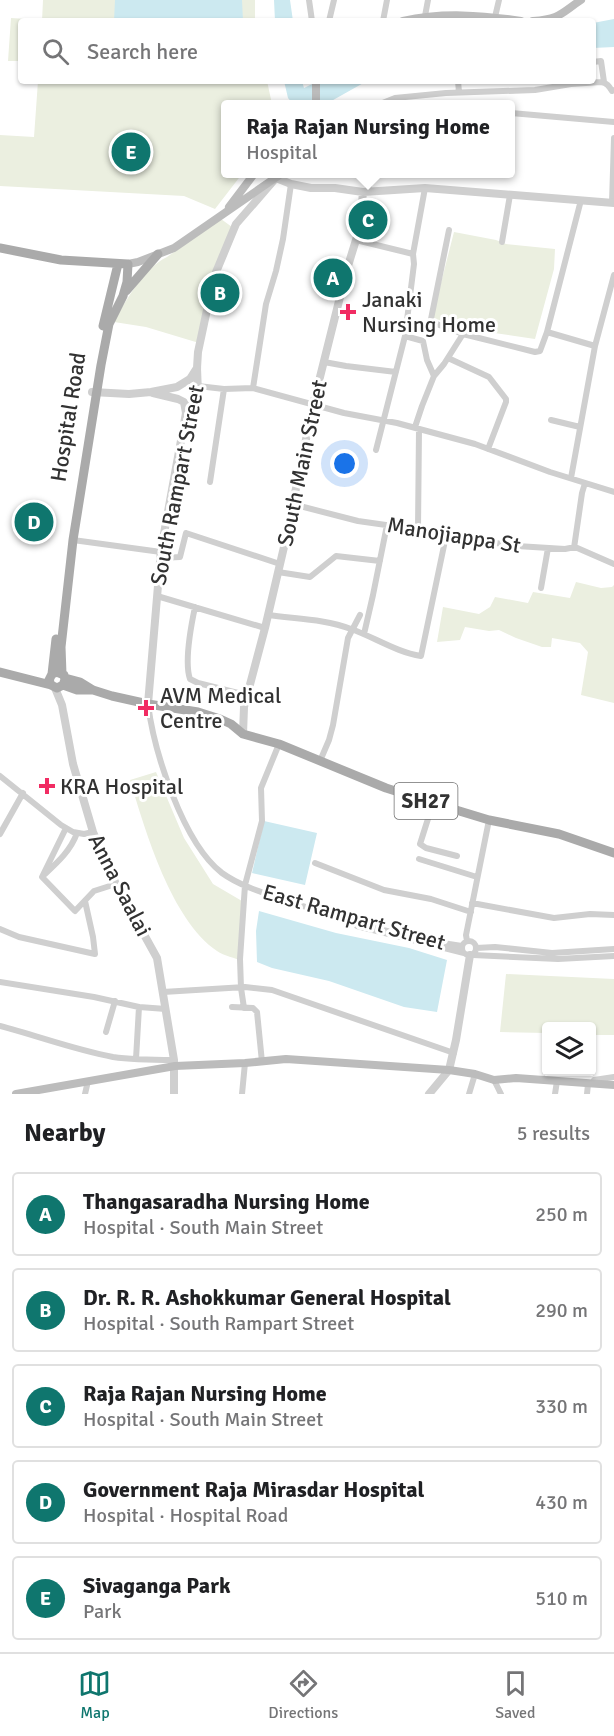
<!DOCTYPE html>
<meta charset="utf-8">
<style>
body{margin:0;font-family:Signika,sans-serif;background:#f2f2f2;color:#202124}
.controls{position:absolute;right:18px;bottom:18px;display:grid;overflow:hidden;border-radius:6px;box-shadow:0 2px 4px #0004}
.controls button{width:54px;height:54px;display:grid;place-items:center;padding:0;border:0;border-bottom:2px solid #e0e0e0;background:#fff;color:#202124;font:30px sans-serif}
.you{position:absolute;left:345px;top:464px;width:21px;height:21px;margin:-15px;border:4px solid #fff;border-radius:50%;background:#1a73e8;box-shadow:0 0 0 9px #1a73e833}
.badge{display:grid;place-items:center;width:39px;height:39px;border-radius:50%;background:#0f766e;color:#fff;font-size:20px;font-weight:700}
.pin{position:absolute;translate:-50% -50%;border:3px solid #fff;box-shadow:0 2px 6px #0006}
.popup{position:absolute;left:221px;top:100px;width:294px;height:78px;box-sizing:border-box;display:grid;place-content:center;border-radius:6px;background:#fff;filter:drop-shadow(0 2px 4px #0005);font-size:20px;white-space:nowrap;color:#757577}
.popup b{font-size:22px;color:#202124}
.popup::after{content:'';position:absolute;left:50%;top:100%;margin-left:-12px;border:12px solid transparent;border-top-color:#fff}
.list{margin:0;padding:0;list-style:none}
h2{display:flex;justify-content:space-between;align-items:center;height:78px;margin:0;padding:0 24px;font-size:26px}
h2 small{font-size:20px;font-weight:400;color:#757577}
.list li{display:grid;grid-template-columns:39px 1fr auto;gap:18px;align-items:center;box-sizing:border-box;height:84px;margin:0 12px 12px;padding:0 12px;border:2px solid #e0e0e0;border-radius:6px}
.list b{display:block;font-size:22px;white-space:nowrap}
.list p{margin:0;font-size:20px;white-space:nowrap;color:#757577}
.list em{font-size:20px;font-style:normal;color:#757577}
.icon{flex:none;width:33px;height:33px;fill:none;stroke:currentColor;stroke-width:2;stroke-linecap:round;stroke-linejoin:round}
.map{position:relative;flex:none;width:614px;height:1094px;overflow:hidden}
.search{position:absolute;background:#fff;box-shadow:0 2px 4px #0004;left:18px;right:18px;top:18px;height:66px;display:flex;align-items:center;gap:15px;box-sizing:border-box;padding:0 21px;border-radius:6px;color:#757577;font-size:22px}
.sheet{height:558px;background:#fff}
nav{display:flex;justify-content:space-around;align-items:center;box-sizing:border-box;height:84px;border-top:2px solid #e0e0e0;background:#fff;font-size:16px;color:#757577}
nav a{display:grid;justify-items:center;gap:3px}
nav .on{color:#0f766e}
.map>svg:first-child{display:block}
.green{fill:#ebefe0}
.water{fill:#cce9f0}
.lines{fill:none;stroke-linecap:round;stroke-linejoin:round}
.minor{stroke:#cfcfcf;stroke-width:6}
.tertiary{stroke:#cfcfcf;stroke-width:8}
.secondary{stroke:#bcbcbc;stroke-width:8}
.primary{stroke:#aaa;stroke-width:9}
.poi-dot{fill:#f12c63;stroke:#fff;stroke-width:2}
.labels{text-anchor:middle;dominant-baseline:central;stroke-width:6;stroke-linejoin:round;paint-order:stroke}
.shield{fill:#fff;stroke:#707070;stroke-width:1.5}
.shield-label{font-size:21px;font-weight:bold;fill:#323232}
.poi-label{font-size:22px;fill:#323232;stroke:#fff;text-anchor:start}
.street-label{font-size:22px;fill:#323232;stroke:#fff}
</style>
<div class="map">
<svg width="614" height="1094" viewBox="0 0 614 1094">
<rect width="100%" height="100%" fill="#fff"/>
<!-- green -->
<path class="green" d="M43 0H255V21H42Z
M11 18 27 19V21H21V61H8Z
M38 81H267L272 104H226V174H242L215 209 184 196 0 186V135L34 137Z
M221 219 232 227 199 343 146 327 114 322C126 300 144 268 167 257Z
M454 232 496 240 506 244 555 249 554 269 535 339 481 331 432 318Z
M576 582 601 588 612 587 614 585V703L581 695 588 652 580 643 552 638 551 647H542L516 638 499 630 489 631 465 627 460 640 437 642 443 607 479 614 490 607 495 597 528 603 533 592 570 598Z
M156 772 184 838 213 884 242 901 243 961C235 958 224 956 217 951 171 919 146 833 130 780Z
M506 974 614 979V1035H592V1026H546V1033L500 1032Z"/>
<!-- water -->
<path class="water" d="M115 0H242L243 21H114Z
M274 0H290L293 21H275Z
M614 19V47L593 48V23Z
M284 81H302L304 88 318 81H367L326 104H293L288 98Z
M264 821 317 833 305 885 252 873Z
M259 911 336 933 409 948 447 960 437 1012 404 1007 329 981 272 968 257 962 256 931Z"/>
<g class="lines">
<!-- minor -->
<path class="minor" d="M309 0 312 21
M425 16 428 0
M495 17 499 0
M329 21 334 0
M383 21 387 0
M593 62 601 61 604 82
M458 81 459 92
M380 104 395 98 446 93 535 90 571 84 601 82C607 83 609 86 612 91L614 90
M511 113 614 122
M291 184 283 239 276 271 266 304 253 388 344 413 397 423 475 444 550 472 614 492
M368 192 370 174
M612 203 614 138
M449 230 431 319 434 323 463 334
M356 240 413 254
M502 242 510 195
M547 332 595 346
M405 336 423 341 427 360 434 376
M448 358 489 377 506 399V402L488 449
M324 362 346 366 396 372
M198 386 224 389 253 388
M551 420 580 427
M415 427 422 406 434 376 444 364 463 334 535 352 540 351 547 332 581 200
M376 450 405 336 414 264 413 254 425 188
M571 478 595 346 614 275
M210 482 224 389
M292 504 358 521 428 531 452 537 517 546 565 549 575 547 614 564
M418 529 419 429
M73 540 161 552
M574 548 582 493 585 483
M160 558 180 557 186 533 280 564
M278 572 310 577 336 556 380 561
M541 588 548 548
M157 596 265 628
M195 607C191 626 184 662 190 679L198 683 246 695
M268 615C296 619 325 619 351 629 374 637 396 652 421 656L446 536
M364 634 373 595 387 525
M148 704C154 752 183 843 222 873 240 886 264 893 285 900 340 919 405 938 462 946
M320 761 329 740 333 725 348 638 360 615
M0 776 61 825 73 832 84 834 93 832
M433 803 420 844 426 848 457 856
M66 828 42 877 75 911 94 891 116 884
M0 834 23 793
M419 859 477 877
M315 863 384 890 431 899 471 912
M45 874C58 862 71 850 77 833
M472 903 554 918 590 914 614 915
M357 926 464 953
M0 929 19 937 95 954 93 937 85 901
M462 948a7 7 0 1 1 14 0a7 7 0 1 1-14 0Z
M467 941 466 935 489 820
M476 948 495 947 552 953 614 949
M473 955 558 959 614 956
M0 982 94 997 139 1007 136 1059
M163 992 245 987 272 990 454 1053
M139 1007 166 1009
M232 1007 253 1008 257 1012 262 1062
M244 1008 241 988 240 959 245 885 262 821 261 788 279 744
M0 1026C38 1036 75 1050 113 1057 133 1060 154 1060 174 1060
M106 1032 115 1001
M494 1080 501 1094
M593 1084 594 1080 614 1077
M85 1094 88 1081
M242 1094 245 1063
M469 1094 475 1074
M555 1094 557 1081
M587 1094 588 1084"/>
<!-- tertiary -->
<path class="tertiary" d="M92 392 129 394 151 392 177 387 190 379 197 368
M153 393 178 399 184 402 186 413
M55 688 62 705 73 764 93 832 116 884 157 958 174 1060V1094
M148 704 161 550 186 413 198 393 197 368 198 352 214 277 236 224 276 178 291 184 311 188H335L363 192 425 188 614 203
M243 734 244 707 265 628 284 547 313 405 347 269 360 227 363 192
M429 1094 449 1070 456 1040 470 955"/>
<!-- secondary -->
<path class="secondary" d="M403 21C442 12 482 15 521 21
M533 21C560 19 560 14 581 0
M316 104V81
M229 207 254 174
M128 264 138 262 174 248 281 174
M16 1094 175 1066 245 1063 286 1059 449 1070 475 1074 494 1080 516 1078 614 1085"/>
<!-- primary -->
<path class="primary" d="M0 248 61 260 128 264 127 282 123 296 109 324 101 365 73 540 61 647 62 674
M126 291 158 254
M103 326 118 264
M0 672 51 685 57 688 63 685 65 680 64 675 57 672 52 674 49 680 51 685
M52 674 56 639
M65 678 80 682 93 690 112 696 148 704 198 712 220 719 231 724 243 734 279 744 386 788 433 803 489 820 559 834 614 853
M63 685 77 690H93"/>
</g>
<!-- markers -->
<g class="poi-dot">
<path d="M345 303h6v6h6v6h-6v6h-6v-6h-6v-6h6z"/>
<path d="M143 699h6v6h6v6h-6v6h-6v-6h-6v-6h6z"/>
<path d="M44 777h6v6h6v6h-6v6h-6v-6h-6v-6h6z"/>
</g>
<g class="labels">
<!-- shield labels -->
<rect class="shield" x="394.5" y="783" width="63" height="36" rx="4.5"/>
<g class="shield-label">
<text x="426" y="801">SH27</text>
</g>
<!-- poi labels -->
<g class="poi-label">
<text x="362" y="299">Janaki<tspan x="362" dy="25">Nursing Home</tspan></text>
<text x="160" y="695">AVM Medical<tspan x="160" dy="25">Centre</tspan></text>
<text x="60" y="786">KRA Hospital</text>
</g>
<!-- street labels -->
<g class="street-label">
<text transform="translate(68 417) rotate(-81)">Hospital Road</text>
<text transform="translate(302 463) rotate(-78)">South Main Street</text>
<text transform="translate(177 485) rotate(-79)">South Rampart Street</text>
<text transform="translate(454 535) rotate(9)">Manojiappa St</text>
<text transform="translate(120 885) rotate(63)">Anna Saalai</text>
<text transform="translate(354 917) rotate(16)">East Rampart Street</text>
</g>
</g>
</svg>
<div class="controls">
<button><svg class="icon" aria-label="layers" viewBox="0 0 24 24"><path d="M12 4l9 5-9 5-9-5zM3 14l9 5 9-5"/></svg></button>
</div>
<div class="you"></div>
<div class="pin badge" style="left:333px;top:278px">A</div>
<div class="pin badge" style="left:220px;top:293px">B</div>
<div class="pin badge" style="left:368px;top:220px">C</div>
<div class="popup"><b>Raja Rajan Nursing Home</b>Hospital</div>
<div class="pin badge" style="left:34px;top:522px">D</div>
<div class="pin badge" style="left:131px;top:152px">E</div>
<div class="search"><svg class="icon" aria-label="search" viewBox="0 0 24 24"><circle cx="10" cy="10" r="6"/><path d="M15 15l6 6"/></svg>Search here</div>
</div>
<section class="sheet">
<h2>Nearby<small>5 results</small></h2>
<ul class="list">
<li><span class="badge">A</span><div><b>Thangasaradha Nursing Home</b><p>Hospital · South Main Street</p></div><em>250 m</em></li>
<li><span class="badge">B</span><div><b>Dr. R. R. Ashokkumar General Hospital</b><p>Hospital · South Rampart Street</p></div><em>290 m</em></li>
<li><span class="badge">C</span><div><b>Raja Rajan Nursing Home</b><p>Hospital · South Main Street</p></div><em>330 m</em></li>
<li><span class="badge">D</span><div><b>Government Raja Mirasdar Hospital</b><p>Hospital · Hospital Road</p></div><em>430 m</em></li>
<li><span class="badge">E</span><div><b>Sivaganga Park</b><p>Park</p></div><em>510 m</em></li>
</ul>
</section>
<nav>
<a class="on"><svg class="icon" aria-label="map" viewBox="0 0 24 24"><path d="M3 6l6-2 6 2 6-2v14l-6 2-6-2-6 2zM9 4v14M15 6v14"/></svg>Map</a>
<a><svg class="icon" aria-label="directions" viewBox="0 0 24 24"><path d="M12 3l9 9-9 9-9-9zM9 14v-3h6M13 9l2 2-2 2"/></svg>Directions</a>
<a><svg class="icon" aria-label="saved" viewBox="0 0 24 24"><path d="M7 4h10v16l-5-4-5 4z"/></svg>Saved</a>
</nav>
